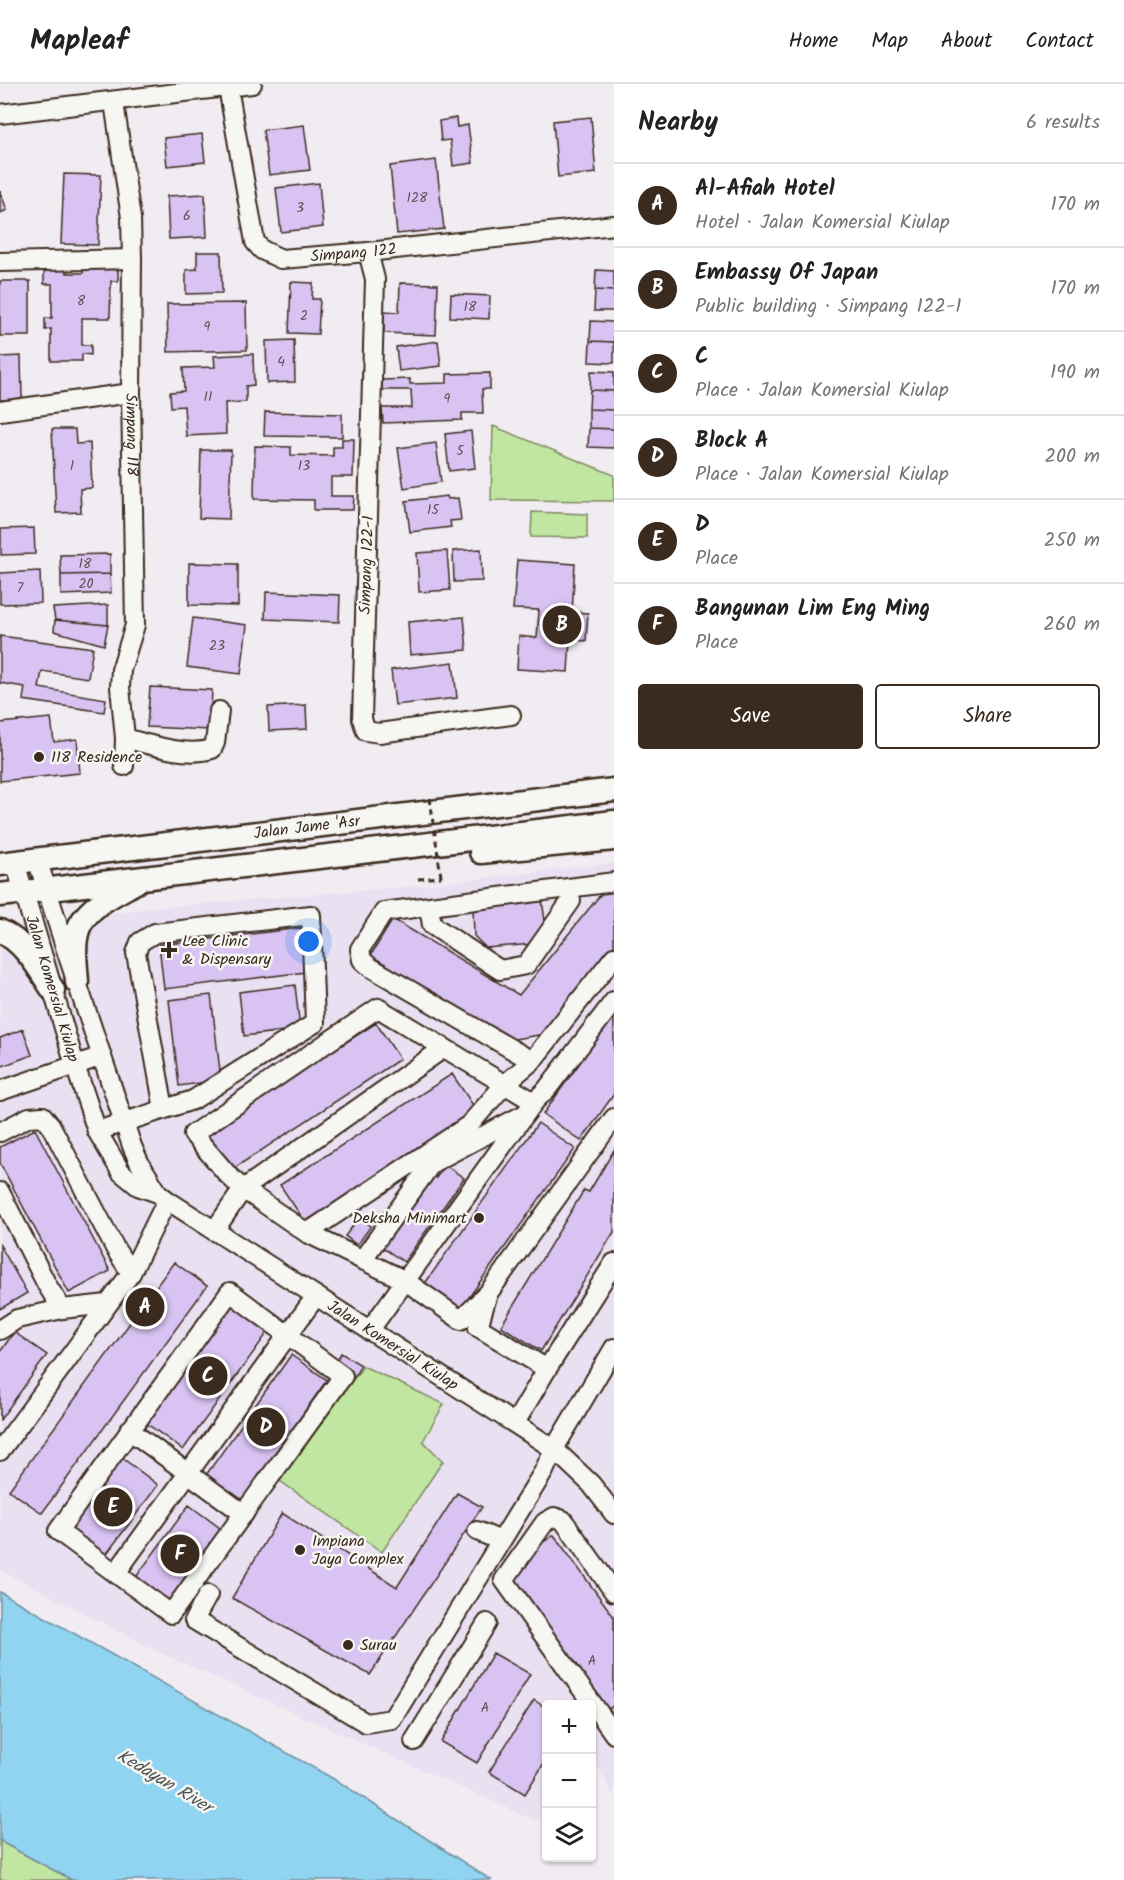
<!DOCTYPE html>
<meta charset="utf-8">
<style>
body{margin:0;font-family:Kalam,sans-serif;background:#f2f2f2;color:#222}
.controls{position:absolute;right:18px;bottom:18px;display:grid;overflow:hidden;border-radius:6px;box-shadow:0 2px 4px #0004}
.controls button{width:54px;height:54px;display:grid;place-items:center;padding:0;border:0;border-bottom:2px solid #e0e0e0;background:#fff;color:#222;font:30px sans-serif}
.you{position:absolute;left:309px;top:858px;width:21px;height:21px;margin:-15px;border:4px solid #fff;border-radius:50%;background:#1a73e8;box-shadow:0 0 0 9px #1a73e833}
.badge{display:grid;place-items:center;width:39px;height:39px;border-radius:50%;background:#3b2a1e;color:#fff;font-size:20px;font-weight:700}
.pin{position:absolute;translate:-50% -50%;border:3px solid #fff;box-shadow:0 2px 6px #0006}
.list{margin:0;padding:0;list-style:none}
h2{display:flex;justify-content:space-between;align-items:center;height:78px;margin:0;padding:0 24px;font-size:26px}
h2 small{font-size:20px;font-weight:400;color:#767676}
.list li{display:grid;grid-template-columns:39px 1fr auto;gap:18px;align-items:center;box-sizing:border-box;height:84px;padding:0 24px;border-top:2px solid #e0e0e0}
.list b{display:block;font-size:22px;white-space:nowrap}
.list p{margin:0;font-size:20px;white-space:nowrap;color:#767676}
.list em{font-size:20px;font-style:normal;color:#767676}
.actions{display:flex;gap:12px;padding:18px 24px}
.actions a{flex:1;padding:14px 0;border:2px solid #3b2a1e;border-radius:6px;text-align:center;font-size:21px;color:#3b2a1e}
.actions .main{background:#3b2a1e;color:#fff}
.icon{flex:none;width:33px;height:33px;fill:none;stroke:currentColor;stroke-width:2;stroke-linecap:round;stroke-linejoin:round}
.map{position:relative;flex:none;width:614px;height:1796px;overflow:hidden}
header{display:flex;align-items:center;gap:36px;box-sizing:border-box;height:84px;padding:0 30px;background:#fff;border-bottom:2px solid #e0e0e0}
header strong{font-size:28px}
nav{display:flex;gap:33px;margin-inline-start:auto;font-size:21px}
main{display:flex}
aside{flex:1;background:#fff}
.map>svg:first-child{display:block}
.built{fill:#e9e0f2}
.green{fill:#c1e6a1;stroke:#7e8860;stroke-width:1.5}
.water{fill:#91d4f2;stroke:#6f909d;stroke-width:1.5}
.building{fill:#d9c3f3;stroke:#3b2a1e;stroke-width:1.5}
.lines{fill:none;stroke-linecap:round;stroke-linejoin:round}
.minor-casing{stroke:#3b2a1e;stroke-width:22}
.major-casing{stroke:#3b2a1e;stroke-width:27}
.path{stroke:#3b2a1e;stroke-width:3;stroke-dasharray:6 4.5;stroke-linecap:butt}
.minor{stroke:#f6f6f2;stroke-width:18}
.major{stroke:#f6f6f2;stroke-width:22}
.path-bridge{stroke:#3b2a1e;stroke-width:3;stroke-dasharray:6 4.5;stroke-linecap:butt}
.poi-dot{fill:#3b2a1e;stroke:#f6f6f2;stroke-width:2}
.labels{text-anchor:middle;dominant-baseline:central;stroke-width:5;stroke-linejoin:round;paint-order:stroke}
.number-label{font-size:14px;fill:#625053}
.street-label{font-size:16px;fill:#3b2a1e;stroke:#f6f6f2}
.poi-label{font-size:16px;fill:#3b2a1e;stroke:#f6f6f2;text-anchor:start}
.water-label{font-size:18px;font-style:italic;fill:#505453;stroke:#f6f6f2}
</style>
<header>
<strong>Mapleaf</strong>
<nav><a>Home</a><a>Map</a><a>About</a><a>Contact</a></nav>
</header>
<main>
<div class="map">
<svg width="614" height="1796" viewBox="0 0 614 1796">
<rect width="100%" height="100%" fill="#f0ecf2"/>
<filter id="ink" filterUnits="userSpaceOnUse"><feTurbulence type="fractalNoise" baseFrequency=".0167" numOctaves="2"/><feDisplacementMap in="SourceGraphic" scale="12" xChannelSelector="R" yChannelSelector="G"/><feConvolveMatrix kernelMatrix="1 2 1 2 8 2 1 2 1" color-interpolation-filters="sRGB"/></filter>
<g filter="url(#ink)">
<!-- built -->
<path class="built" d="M614 779V1713L592 1671V1620H546V1720L536 1737 163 1570 0 1486V844L150 824 416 802Z"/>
<!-- green -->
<path class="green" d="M493 342 614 391V417L491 416Z
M532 428 587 430V454L531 453Z
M363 1282 444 1320 423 1357 443 1377 382 1468 280 1397Z
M0 1756 5 1760 72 1796H0Z"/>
<!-- water -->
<path class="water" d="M0 1508 339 1698 491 1796H72L5 1760 0 1756Z"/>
<!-- building -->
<path class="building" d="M591 33 596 89 558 93 553 37Z
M456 34 457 43 468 41 473 79 453 82 450 56 441 57 439 37Z
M304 41 310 86 269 91 263 46Z
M202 50 205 78 167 82 164 54Z
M436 76 444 145 397 150 390 82Z
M64 90 101 91 98 161 61 160Z
M319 99 323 143 281 148 276 104Z
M0 107 7 126 0 129Z
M205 110 207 153 169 155 167 112Z
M197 168H221L222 209 186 210V186L197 185Z
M83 184H118V197H111L110 234H82V261H91V271L82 270V277H51V245L45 246V234H52V200H44V185H67V189H83Z
M596 186 614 187V207L595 206Z
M0 197H30V252H0Z
M291 198 313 199 312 215H320L318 250 289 249Z
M400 199 438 200 436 251 384 249V227L399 228Z
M595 206 614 207V227H594Z
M451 210 490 212 489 235 450 233Z
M246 219 247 266 168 268 167 220Z
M591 237 614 238V258L590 257Z
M294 256 295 298 267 299 266 257Z
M438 257 441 282 399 287 396 263Z
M590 257 614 258V279L589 278Z
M253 270 254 301 246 302V318L225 319 226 350 186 352 184 322 171 323 170 308 184 307 183 284 215 283 214 272Z
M21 272 22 315 0 316V273Z
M591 287 614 288V307L590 306Z
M490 289V305H482L483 329H462V336L383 339 382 324H412L411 306H382V296L410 295V300L447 299V290Z
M590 306 614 307V326L589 325Z
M589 325 614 326V345L589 344Z
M265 328 342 330V353L264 352Z
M589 344 614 345V364L588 363Z
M52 345H75L76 360 90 359 92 404 80 405 81 428 56 429Z
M471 347 475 384 449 387 445 350Z
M342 355H354L353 393H331V412H354L353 426H314V416L254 415 255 362 291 363V371L333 372V363H342Z
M436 359 441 398 404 404 398 364Z
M201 366H231L229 435 199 434Z
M447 412 448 415 458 414 461 436 450 437 451 443 410 448 406 417Z
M34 444 35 470 1 471V445Z
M481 465 482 497 454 498 453 467Z
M447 467 450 506 419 508 417 469Z
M110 470V490L61 491 60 471Z
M517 476 575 480 572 528 588 529 586 557 570 556 568 588 517 585 519 552 537 554 539 526 513 525Z
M189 479 238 480V522L189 521Z
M40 487 41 519 0 520V489Z
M110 490 111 509 61 511V491Z
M266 508 340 511 339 538 265 535Z
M108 521V541L55 536 53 524Z
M464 533 467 566 410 571 408 538Z
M193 534 247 541 241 590 187 583Z
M55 536 108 541 104 561 54 547Z
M0 552 93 564 88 594 42 587 39 604 106 615 104 628 23 616 25 603 0 599Z
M453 578 457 614 395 621 391 586Z
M150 603 212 606 210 646 147 643Z
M306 621 307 645 269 647 268 623Z
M51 634 54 658 77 655 80 689 0 697V639Z
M609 800 614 804V868L545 950 502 957 369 874 393 835 519 911Z
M542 816 546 844 533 860 486 864 474 852 473 824Z
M301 844 306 888 164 905 159 861Z
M295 901 300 945 244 952 239 908Z
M211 911 221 996 179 1002 169 916Z
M614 931V1010L581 1057 543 1030Z
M376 939 400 975 230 1087 205 1049Z
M23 945 32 971 0 983V954Z
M452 990 477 1027 305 1138 280 1101Z
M538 1039 575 1065 457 1230 421 1205Z
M35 1045 110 1187 69 1209 0 1079V1063Z
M614 1066V1148L541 1267 501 1242 584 1106 589 1108Z
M445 1081 464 1094 404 1178 379 1161 430 1089 436 1094Z
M359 1134 371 1142 357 1161 345 1152Z
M0 1161 27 1209 0 1225Z
M174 1178 207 1202 42 1429 9 1406Z
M233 1218 271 1244 183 1366 146 1339Z
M14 1248 47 1271 0 1336V1268Z
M341 1269 361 1281 353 1295 333 1282Z
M291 1271 327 1296 242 1416 206 1391Z
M121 1373 158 1401 105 1472 68 1445Z
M457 1409 482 1423 370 1591 232 1514 282 1429 397 1503Z
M189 1421 224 1447 171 1519 136 1493Z
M554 1451 614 1533V1621L605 1628 511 1494 530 1467Z
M493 1569 530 1590 477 1679 441 1658Z
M534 1616 546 1624V1676L525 1710 489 1688Z
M614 1621V1640L605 1628Z"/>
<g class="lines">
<!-- minor casing -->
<g class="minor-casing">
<g id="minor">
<path id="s1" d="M228 3 255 158 262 166 281 175 368 168 614 141"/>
<path id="s2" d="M114 18 131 134 132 175 131 309 135 541 121 586 120 603 125 654 124 682"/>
<path d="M0 30 252 0"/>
<path d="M368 168 375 195 362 635 366 647 379 649 511 631"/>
<path d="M0 178 132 175"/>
<path d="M0 327 131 309"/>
<path d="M125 654C150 661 187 673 212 665L215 659 219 627"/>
<path id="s3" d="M37 775 69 875 132 1062 139 1078 158 1109 167 1116 554 1365 591 1400 614 1430"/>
<path id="s4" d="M15 778 75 981 97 1047 121 1088 138 1102 158 1109"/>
<path d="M429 823 432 841 500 886 526 881 571 817 569 804"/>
<path d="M532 977 370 883 362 876 360 865 384 828 614 798"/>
<path d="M0 1007 102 972"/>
<path d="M534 1018 378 924 193 1050 228 1091 243 1105 307 1149 404 1196 461 1236 489 1208 614 1034"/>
<path d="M97 1047 193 1016 315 939 311 831 155 849 140 858 136 869 164 1025"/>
<path d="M0 1048 29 1033 43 1032 51 1042 116 1166 131 1189"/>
<path d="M0 1108 47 1201 62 1225 107 1220"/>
<path d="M214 1147 243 1105 444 964"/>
<path d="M307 1149 469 1041 505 1000 532 977 614 873"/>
<path d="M362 1176 432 1079 521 1032"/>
<path d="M230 1208 343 1292 171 1530 58 1447Z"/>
<path d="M487 1213 478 1243 547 1285"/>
<path d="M0 1246 17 1235 62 1225"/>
<path d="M369 1247 534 1018 547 1005 614 917"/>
<path d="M515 1339 547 1285 614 1179"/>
<path d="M129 1346 244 1430"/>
<path d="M0 1367 131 1189 167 1116"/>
<path d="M477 1447 501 1457"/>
<path d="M116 1489 316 1212"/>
<path d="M614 1508 563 1436 554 1433 545 1438 504 1496 614 1650"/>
<path d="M208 1511 194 1536 366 1639 392 1635 544 1387 554 1365 614 1264"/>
<path d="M414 1657 487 1539"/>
</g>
</g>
<!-- major casing -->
<g class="major-casing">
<g id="major">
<path d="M481 768 614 755"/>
<path id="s5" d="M0 780 614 706"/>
<path d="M0 811 614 738"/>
<path d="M0 847C25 858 39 885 53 906"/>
<path d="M77 898C76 881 72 857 80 841 90 821 117 809 136 798"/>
</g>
</g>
<!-- path -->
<path class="path" d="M418 795 441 793"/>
<!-- minor -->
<use href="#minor" class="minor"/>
<!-- major -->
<use href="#major" class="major"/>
<!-- path-bridge -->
<path class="path-bridge" d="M430 714 441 793"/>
</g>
</g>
<!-- markers -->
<g class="poi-dot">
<circle cx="39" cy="673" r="6"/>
<path d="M166 857h6v6h6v6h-6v6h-6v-6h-6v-6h6z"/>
<circle cx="479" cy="1134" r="6"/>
<circle cx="300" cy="1466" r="6"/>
<circle cx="348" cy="1561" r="6"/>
</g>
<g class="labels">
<!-- number labels -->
<g class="number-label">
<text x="417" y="114">128</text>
<text x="300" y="124">3</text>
<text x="187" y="132">6</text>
<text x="81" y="217">8</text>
<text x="470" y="223">18</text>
<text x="304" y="232">2</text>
<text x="207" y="243">9</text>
<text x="281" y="278">4</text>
<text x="208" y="313">11</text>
<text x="447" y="315">9</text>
<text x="460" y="367">5</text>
<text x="72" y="382">1</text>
<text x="304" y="382">13</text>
<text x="433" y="426">15</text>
<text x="85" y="480">18</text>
<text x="86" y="500">20</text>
<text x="20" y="504">7</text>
<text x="217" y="562">23</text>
<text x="592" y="1577">A</text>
<text x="485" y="1624">A</text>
</g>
<!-- street labels -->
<g class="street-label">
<text stroke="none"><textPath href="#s1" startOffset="262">Simpang 122</textPath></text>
<text stroke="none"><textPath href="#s2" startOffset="334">Simpang 118</textPath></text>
<text transform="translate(367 481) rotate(-88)">Simpang 122-1</text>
<text stroke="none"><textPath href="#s5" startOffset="309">Jalan Jame 'Asr</textPath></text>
<text stroke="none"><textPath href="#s4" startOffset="132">Jalan Komersial Kiulap</textPath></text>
<text stroke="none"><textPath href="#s3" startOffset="636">Jalan Komersial Kiulap</textPath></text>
</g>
<!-- poi labels -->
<g class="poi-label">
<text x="51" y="673">118 Residence</text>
<text x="182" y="857">Lee Clinic<tspan x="182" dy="18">&amp; Dispensary</tspan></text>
<text x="467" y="1134" text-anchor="end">Deksha Minimart</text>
<text x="312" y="1457">Impiana<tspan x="312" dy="18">Jaya Complex</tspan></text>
<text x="360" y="1561">Surau</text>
</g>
<!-- water labels -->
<g class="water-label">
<text transform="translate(164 1698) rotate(31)">Kedayan River</text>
</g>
</g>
</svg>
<div class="controls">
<button>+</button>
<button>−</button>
<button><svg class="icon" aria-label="layers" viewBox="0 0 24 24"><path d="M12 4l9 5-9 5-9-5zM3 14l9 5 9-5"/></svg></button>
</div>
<div class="you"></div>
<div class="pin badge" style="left:145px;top:1223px">A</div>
<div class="pin badge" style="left:562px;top:541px">B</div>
<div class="pin badge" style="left:208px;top:1292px">C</div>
<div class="pin badge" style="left:266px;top:1343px">D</div>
<div class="pin badge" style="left:113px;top:1423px">E</div>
<div class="pin badge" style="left:180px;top:1470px">F</div>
</div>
<aside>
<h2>Nearby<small>6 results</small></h2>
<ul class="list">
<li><span class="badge">A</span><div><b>Al-Afiah Hotel</b><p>Hotel · Jalan Komersial Kiulap</p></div><em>170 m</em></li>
<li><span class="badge">B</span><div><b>Embassy Of Japan</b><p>Public building · Simpang 122-1</p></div><em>170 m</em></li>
<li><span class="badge">C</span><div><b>C</b><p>Place · Jalan Komersial Kiulap</p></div><em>190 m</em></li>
<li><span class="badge">D</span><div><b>Block A</b><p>Place · Jalan Komersial Kiulap</p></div><em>200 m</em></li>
<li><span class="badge">E</span><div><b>D</b><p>Place</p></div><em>250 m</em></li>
<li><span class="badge">F</span><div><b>Bangunan Lim Eng Ming</b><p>Place</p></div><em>260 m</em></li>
</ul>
<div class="actions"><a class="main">Save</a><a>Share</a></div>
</aside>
</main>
